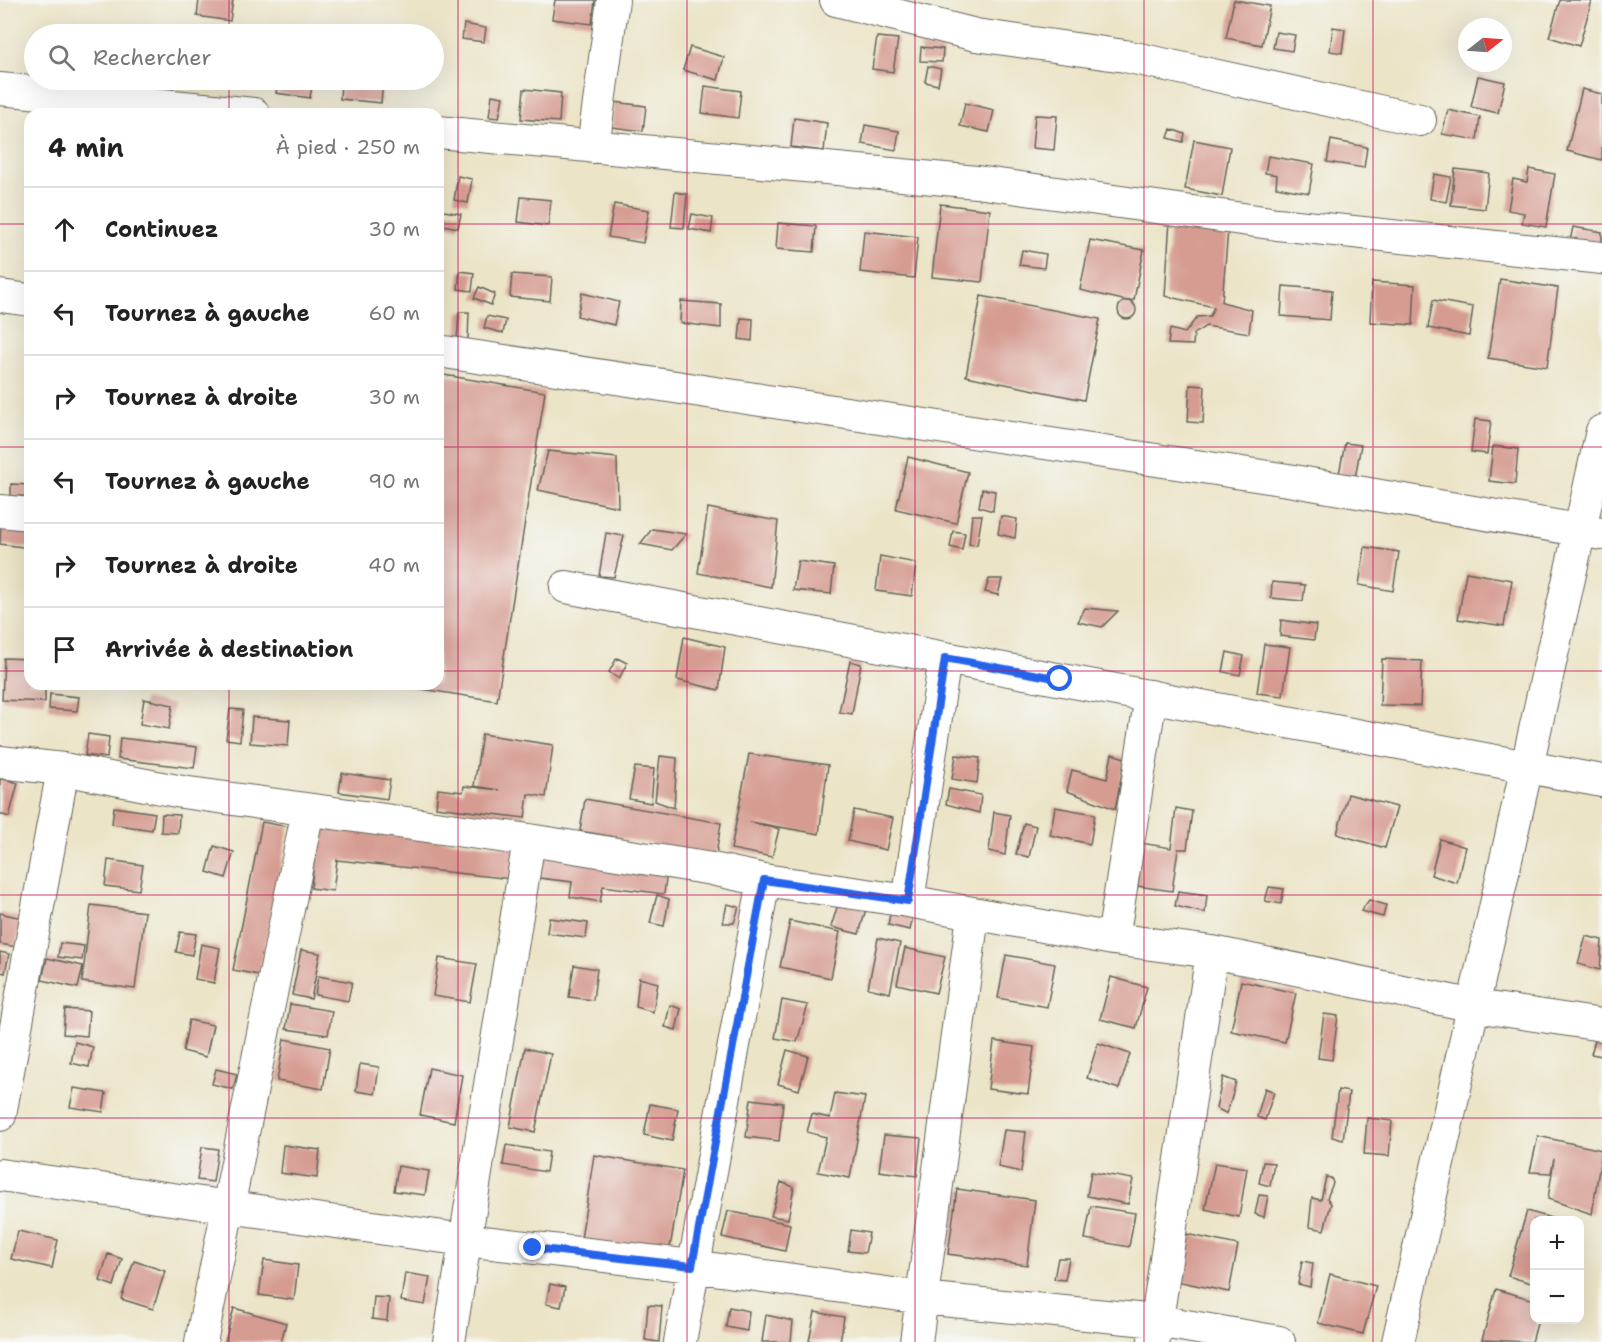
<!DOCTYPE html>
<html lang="fr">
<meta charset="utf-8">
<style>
body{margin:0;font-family:"Shantell Sans",sans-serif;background:#f6f6f6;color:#222}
.controls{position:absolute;right:18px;bottom:18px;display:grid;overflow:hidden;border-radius:12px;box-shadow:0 6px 24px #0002}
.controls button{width:54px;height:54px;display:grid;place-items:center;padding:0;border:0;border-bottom:2px solid #e0e0e0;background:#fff;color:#222;font:30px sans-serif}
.compass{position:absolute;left:1458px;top:18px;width:54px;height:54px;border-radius:50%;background:#fff;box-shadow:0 6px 24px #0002;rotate:73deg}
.stop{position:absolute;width:18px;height:18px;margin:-14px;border:4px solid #2563eb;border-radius:50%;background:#fff}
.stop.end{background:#2563eb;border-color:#fff;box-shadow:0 2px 6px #0008}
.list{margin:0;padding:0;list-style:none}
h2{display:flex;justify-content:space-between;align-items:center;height:78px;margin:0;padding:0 24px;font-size:26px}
h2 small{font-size:20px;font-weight:400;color:#767676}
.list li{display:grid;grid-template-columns:39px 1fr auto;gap:18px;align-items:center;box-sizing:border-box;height:84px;padding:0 24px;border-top:2px solid #e0e0e0}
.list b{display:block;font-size:22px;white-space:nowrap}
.list em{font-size:20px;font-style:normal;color:#767676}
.icon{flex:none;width:33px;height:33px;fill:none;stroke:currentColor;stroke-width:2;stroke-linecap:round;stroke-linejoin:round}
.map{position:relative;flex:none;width:1602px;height:1342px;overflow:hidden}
.search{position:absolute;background:#fff;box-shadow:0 6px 24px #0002;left:24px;top:24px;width:420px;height:66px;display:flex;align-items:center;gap:15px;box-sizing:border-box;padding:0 21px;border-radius:33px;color:#767676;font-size:22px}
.panel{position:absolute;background:#fff;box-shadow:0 6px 24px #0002;left:24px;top:108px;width:420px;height:582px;border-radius:18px}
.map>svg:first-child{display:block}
.building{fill:#d69c92}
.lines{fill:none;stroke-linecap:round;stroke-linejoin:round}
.minor-casing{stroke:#646258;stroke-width:34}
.minor{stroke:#fff;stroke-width:32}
.route{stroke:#2563eb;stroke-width:8}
.grid{fill:none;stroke:#c2185b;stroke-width:1.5;stroke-opacity:0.55}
</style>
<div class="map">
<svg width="1602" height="1342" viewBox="0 0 1602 1342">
<rect width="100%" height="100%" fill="#f6f6f2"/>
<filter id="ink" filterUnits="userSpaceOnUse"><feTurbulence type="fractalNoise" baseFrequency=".0167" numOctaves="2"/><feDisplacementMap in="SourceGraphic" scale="12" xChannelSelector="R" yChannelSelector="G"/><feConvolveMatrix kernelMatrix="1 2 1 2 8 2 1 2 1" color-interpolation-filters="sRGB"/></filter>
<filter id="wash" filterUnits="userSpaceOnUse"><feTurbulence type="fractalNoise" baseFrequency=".008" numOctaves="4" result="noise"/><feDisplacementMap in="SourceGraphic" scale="24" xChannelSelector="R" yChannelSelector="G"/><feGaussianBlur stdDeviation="1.35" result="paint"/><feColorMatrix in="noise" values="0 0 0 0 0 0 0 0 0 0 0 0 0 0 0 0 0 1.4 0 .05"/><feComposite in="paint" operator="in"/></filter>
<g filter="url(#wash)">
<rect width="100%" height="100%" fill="#ebe4c7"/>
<g id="blocks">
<!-- building -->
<path class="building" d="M199 0H233L230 21 197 16Z
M555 0H595L592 24 552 19Z
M1234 0 1270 6 1262 45 1226 38Z
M1560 0H1592L1579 46 1549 37Z
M464 24 486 28 484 42 462 39Z
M1333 27 1345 29 1342 53 1330 51Z
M1276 32 1295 35 1292 51 1273 48Z
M877 37 898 39 893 72 872 69Z
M690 47 724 57 718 80 683 70Z
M921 47 943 49 942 62 920 61Z
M928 66 941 69 938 85 925 82Z
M1478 76 1505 82 1498 113 1471 107Z
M278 80H313L310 98 276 93Z
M341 80H383L381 103 340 99Z
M705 86 741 91 738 118 702 113Z
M524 89 561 93 559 122 521 119Z
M1582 89 1602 94V160L1567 151Z
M492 95 503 97 499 118 489 117Z
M614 102 646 106 643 131 612 127Z
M965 103 994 110 989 132 960 126Z
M1448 110 1480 117 1477 140 1442 134Z
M1035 115 1057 116 1054 150 1032 148Z
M794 118 827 123 824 151 791 147Z
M865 125 899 131 896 150 862 144Z
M1171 129 1185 134 1183 142 1168 138Z
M1194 140 1230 147 1222 196 1185 189Z
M1331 140 1367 147 1364 168 1327 162Z
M1268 156 1314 164 1309 193 1276 187 1277 175 1265 173Z
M1455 169 1489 173 1485 209 1451 205Z
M1529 169 1555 174 1546 227 1522 223 1524 213 1508 210 1513 179 1527 182Z
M1434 174 1451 177 1446 202 1430 199Z
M458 176 472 179 468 203 454 200Z
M675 192 687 194 684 228 671 227Z
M521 197 551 200 548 226 518 222Z
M614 204 649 210 643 243 608 237Z
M940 204 990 210 982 282 932 277Z
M438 210 461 214 458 228 438 224Z
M692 214 713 218 711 233 689 229Z
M1170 220 1228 230 1222 302 1252 310 1249 333 1206 326 1194 334 1193 345 1168 344 1170 329 1185 333 1197 317 1210 316 1214 307 1165 296Z
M778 223 816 226 814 252 776 249Z
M1573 227 1602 232V246L1570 241Z
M864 231 918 237 914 278 860 272Z
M1090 240 1144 250 1134 300 1127 301 1080 290Z
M1022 250 1046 254 1044 268 1019 265Z
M460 271 474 273 472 291 458 289Z
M512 274 552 277 550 301 510 297Z
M1500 279 1558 288 1547 367 1488 358Z
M1372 282 1415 285 1413 325 1370 322Z
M1283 286 1332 290 1330 320 1281 316Z
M479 287 495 294 491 305 474 298Z
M582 293 619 302 614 325 577 316Z
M981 296 1100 319 1084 400 966 376Z
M1433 300 1473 307 1469 336 1428 328Z
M681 301 721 304V328L680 323Z
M1118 310a9 9 0 1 1 18 0a9 9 0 1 1-18 0Z
M459 312H469L468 340H457Z
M487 316 506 320 503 333 484 328Z
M741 318 753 319 752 341 739 339Z
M438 374 545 392 497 701 397 685 438 684Z
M1190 385 1205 386 1203 423 1188 422Z
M1475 419 1491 421 1487 454 1471 452Z
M1345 443 1361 445 1355 478 1339 474Z
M1493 446 1518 449 1515 484 1489 481Z
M548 451 617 458 618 507 538 490Z
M908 457 968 472 956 523 896 509Z
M11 484 30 485V496H11Z
M982 489 995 491 993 511 979 507Z
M708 508 778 521 771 587 698 573Z
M972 515H982L977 545 969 544Z
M1001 516 1017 519 1015 538 998 534Z
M1 524 30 529V548L0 544Z
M652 529 686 534 672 550 640 544Z
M953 531 965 533 962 550 950 547Z
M606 533 624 536 614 577 599 576Z
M1365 547 1399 552 1393 591 1359 585Z
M880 556 916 563 912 596 876 591Z
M798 561 834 566 831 594 793 590Z
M1466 572 1512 580 1504 626 1458 619Z
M989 579H1002L998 595 985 592Z
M1272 582 1305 585 1303 601 1271 598Z
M1085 608 1118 611 1102 627 1078 622Z
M1281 620 1316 625 1314 640 1280 636Z
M684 637 725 647 719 690 677 680Z
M1264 644 1290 647 1283 696 1257 693Z
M1227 652 1244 656 1240 675 1223 672Z
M4 658 30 659V684H45V702L2 700Z
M617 658 627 663 619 679 609 672Z
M1382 659 1422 661 1420 706 1380 705Z
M850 661 861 664 852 714 839 712Z
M50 694 79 697 77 711 49 709Z
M144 699 173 705 169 729 140 724Z
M230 709 243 710 240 741 226 739Z
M252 717 290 720 288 746 250 743Z
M88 734 109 737 107 758 85 755Z
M482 734 553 745 546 797 528 794 525 818 436 807 438 789 463 792 464 786 500 790 474 786Z
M120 738 197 747 194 768 118 759Z
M749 754 828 765 819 834 750 822 779 829 772 857 731 849Z
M1112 754 1125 758 1115 809 1067 791 1072 770 1107 779Z
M956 755 980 758 977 783 952 779Z
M660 756 677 758 674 808 655 801Z
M635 767 654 769 651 803 629 799Z
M342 773 390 780 387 799 339 792Z
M0 778 18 783 9 817 0 814Z
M949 789 981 795 979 813 946 804Z
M1348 794 1397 807 1385 848 1337 834Z
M585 799 721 823 716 855 580 831Z
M114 807 155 813 152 830 112 824Z
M1055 807 1095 814 1090 844 1050 835Z
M1176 808 1192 811 1187 849H1178L1172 891 1123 884 1129 841 1171 848Z
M854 810 893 818 886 850 848 841Z
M994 812 1010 815 1005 855 989 851Z
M162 814 179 815 178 833 161 832Z
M262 822 289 827 259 975 233 970Z
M1024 823 1036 826 1029 857 1016 854Z
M318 826 515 848 512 879 337 860 333 891 311 888Z
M1440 839 1465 847 1457 883 1431 875Z
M214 846 234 852 226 878 207 872Z
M542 855 667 871 664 894 603 886 600 902 570 897 572 882 539 878Z
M108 860 143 865 139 890 105 886Z
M1269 887 1284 889 1281 904 1265 901Z
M1178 891 1207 895 1205 913 1175 906Z
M657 895 669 899 664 926 650 923Z
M1369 900 1386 905 1383 917 1361 911Z
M839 901 866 909 859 934 831 927Z
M892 903 915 908 910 930 888 925Z
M727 904 739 907 734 923H723Z
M91 905 145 912 135 989 82 982Z
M0 913 22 918 16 947 0 944Z
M549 918 588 923 586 938 547 933Z
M790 921 840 932 831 978 780 967Z
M180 932 196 934 192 955 176 952Z
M1586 936 1602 940 1600 970 1578 964Z
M878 938 900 943 890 993 868 988Z
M60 943 84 946 82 960 58 957Z
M201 944 220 948 214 983 195 979Z
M905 948 945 957 936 993 897 984Z
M301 950 320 953 311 999 292 995Z
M0 952 9 954 5 973 0 972Z
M1006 955 1055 964 1047 1007 998 998Z
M47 958 83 966 78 988 42 980Z
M439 958 477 964 470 1002 433 996Z
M574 965 597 969 593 1000 569 997Z
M318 976 352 982 348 1001 315 995Z
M1111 977 1147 987 1136 1028 1100 1019Z
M639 978 658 983 653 1012 636 1007Z
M1241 981 1296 993 1285 1042 1231 1031Z
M782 1000 808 1005 797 1042 775 1038Z
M290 1004 332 1011 328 1035 286 1029Z
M670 1005 681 1009 676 1030 665 1027Z
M65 1009 89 1011 87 1036 63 1034Z
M1324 1014 1338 1016 1332 1060 1318 1058Z
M189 1020 213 1025 206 1057 183 1051Z
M284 1039 330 1048 323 1089 277 1081Z
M1595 1040 1602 1042V1056L1591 1054Z
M994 1041 1034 1047 1028 1094 988 1089Z
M75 1042 93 1047 89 1067 71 1063Z
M1098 1043 1130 1054 1119 1089 1087 1078Z
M525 1048 551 1054 535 1132 510 1127Z
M787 1050 808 1056 799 1090 778 1084Z
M360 1064 379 1067 375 1094 356 1091Z
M429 1068 462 1075 454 1122 420 1115Z
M216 1069 237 1074 233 1089 212 1084Z
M1223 1077 1236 1082 1227 1114 1216 1108Z
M74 1088 106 1093 103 1112 70 1107Z
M1265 1088 1274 1092 1265 1120 1257 1117Z
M1338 1090 1349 1092 1343 1140 1332 1137Z
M835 1093 865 1097 850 1178 818 1172 826 1137 807 1132 812 1114 830 1118Z
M751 1099 783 1103 779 1141 746 1137Z
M650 1104 678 1109 672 1141 644 1135Z
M1367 1118 1392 1121 1389 1156 1364 1154Z
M1004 1130 1026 1132 1021 1172 998 1167Z
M884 1135 921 1138 917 1176 879 1171Z
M1538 1136 1602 1150 1592 1214 1548 1199 1554 1159 1551 1173 1530 1172Z
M283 1145 320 1150 317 1178 280 1173Z
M506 1145 549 1152 546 1172 503 1165Z
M202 1147 218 1149 213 1182 197 1180Z
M594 1155 683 1170 669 1254 581 1239Z
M1263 1162 1274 1163 1270 1186 1259 1183Z
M1215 1163 1247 1168 1239 1217 1205 1209Z
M398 1166 429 1171 425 1195 394 1191Z
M1091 1172 1133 1179 1128 1204 1087 1196Z
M1326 1177 1331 1178 1333 1183 1327 1198 1331 1204 1324 1230 1309 1227 1312 1198 1321 1200Z
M781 1182 794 1187 788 1219 771 1216Z
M957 1189 1035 1200 1027 1265 948 1254Z
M1259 1195 1268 1196 1264 1217 1255 1214Z
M1091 1206 1135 1213 1129 1247 1085 1239Z
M728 1211 790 1224 785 1251 722 1237Z
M1527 1211 1558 1220H1534V1284L1508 1276Z
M851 1230 869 1233 865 1253 848 1251Z
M18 1231 58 1240 52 1268 11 1259Z
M1186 1234 1238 1245 1229 1292 1176 1281Z
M108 1254 122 1259 114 1286 100 1281Z
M1058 1258H1069L1065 1280 1054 1279Z
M264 1260 298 1265 294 1300 259 1295Z
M134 1261 165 1271 153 1309 121 1299Z
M1302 1261 1313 1263 1310 1287 1298 1284Z
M405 1273 430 1277 425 1305 401 1301Z
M1330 1274 1376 1286 1363 1334 1318 1323Z
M550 1284 565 1287 561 1307 546 1304Z
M1496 1289 1534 1300V1320H1538L1532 1342 1482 1340Z
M374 1297 389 1298 387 1321 372 1319Z
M648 1305 662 1306 659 1342 645 1340Z
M729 1307 749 1311 747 1331 726 1327Z
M234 1308 286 1323 281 1342H225Z
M815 1312 844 1317 840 1342 809 1341Z
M766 1315 793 1321 791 1342H762Z"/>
</g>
</g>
<g filter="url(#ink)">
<use href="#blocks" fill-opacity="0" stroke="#646258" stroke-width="1.5"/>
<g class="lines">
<!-- minor casing -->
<g class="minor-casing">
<path id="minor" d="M836 0 976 35 1125 56 1420 120
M0 89 254 114
M438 132 977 182 1277 224 1602 258
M593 147 613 0
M0 296 30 300
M438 351 1288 480 1602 534
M0 511 30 514
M566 587 1602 781
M0 762 63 769 182 792 529 840 712 869 764 880 908 901 1113 939 1212 952 1475 1006 1602 1025
M908 901 945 658
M1113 939 1151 696
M0 1115 63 769
M0 1175 465 1240 692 1266 922 1298 1157 1321 1279 1342
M1154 1340 1212 952
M201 1342 308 810
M449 1342 529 840
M680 1342 764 880
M916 1342 973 915
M1398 1342 1602 431"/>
</g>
<!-- minor -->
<use href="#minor" class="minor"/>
</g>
</g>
<g class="lines" filter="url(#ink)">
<!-- route -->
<path class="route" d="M533 1248 692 1266 764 880 908 901 945 658 1060 679"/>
</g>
<!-- grid -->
<path class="grid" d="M229 0V34M458 0V1342M687 0V1342M915 0V1342M1144 0V1342M1373 0V1342M229 80V114M0 224H30M438 224H1602M0 447H30M438 447H1602M0 671H30M438 671H1602M229 684V1342M0 895H1602M0 1118H1602"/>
</svg>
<div class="controls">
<button>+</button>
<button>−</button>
</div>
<svg class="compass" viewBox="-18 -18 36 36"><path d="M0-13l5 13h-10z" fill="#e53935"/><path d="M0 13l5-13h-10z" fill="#767676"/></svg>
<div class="stop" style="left:1060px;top:679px"></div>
<div class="stop end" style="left:533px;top:1248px"></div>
<div class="search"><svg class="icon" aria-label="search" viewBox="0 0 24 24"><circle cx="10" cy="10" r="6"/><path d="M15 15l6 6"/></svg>Rechercher</div>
<section class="panel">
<h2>4 min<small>À pied · 250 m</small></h2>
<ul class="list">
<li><svg class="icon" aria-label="ahead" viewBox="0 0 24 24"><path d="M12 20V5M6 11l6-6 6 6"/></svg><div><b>Continuez</b></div><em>30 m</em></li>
<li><svg class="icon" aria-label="left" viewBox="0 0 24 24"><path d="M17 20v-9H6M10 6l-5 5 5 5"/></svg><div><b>Tournez à gauche</b></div><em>60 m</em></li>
<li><svg class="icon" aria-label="right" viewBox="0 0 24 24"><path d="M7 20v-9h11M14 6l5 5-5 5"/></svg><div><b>Tournez à droite</b></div><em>30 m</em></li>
<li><svg class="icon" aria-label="left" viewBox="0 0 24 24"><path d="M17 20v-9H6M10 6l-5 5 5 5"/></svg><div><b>Tournez à gauche</b></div><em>90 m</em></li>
<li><svg class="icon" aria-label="right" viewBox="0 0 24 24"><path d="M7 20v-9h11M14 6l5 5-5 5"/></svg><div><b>Tournez à droite</b></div><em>40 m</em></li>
<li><svg class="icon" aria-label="arrive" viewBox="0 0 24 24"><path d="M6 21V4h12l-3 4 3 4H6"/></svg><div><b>Arrivée à destination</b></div></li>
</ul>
</section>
</div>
